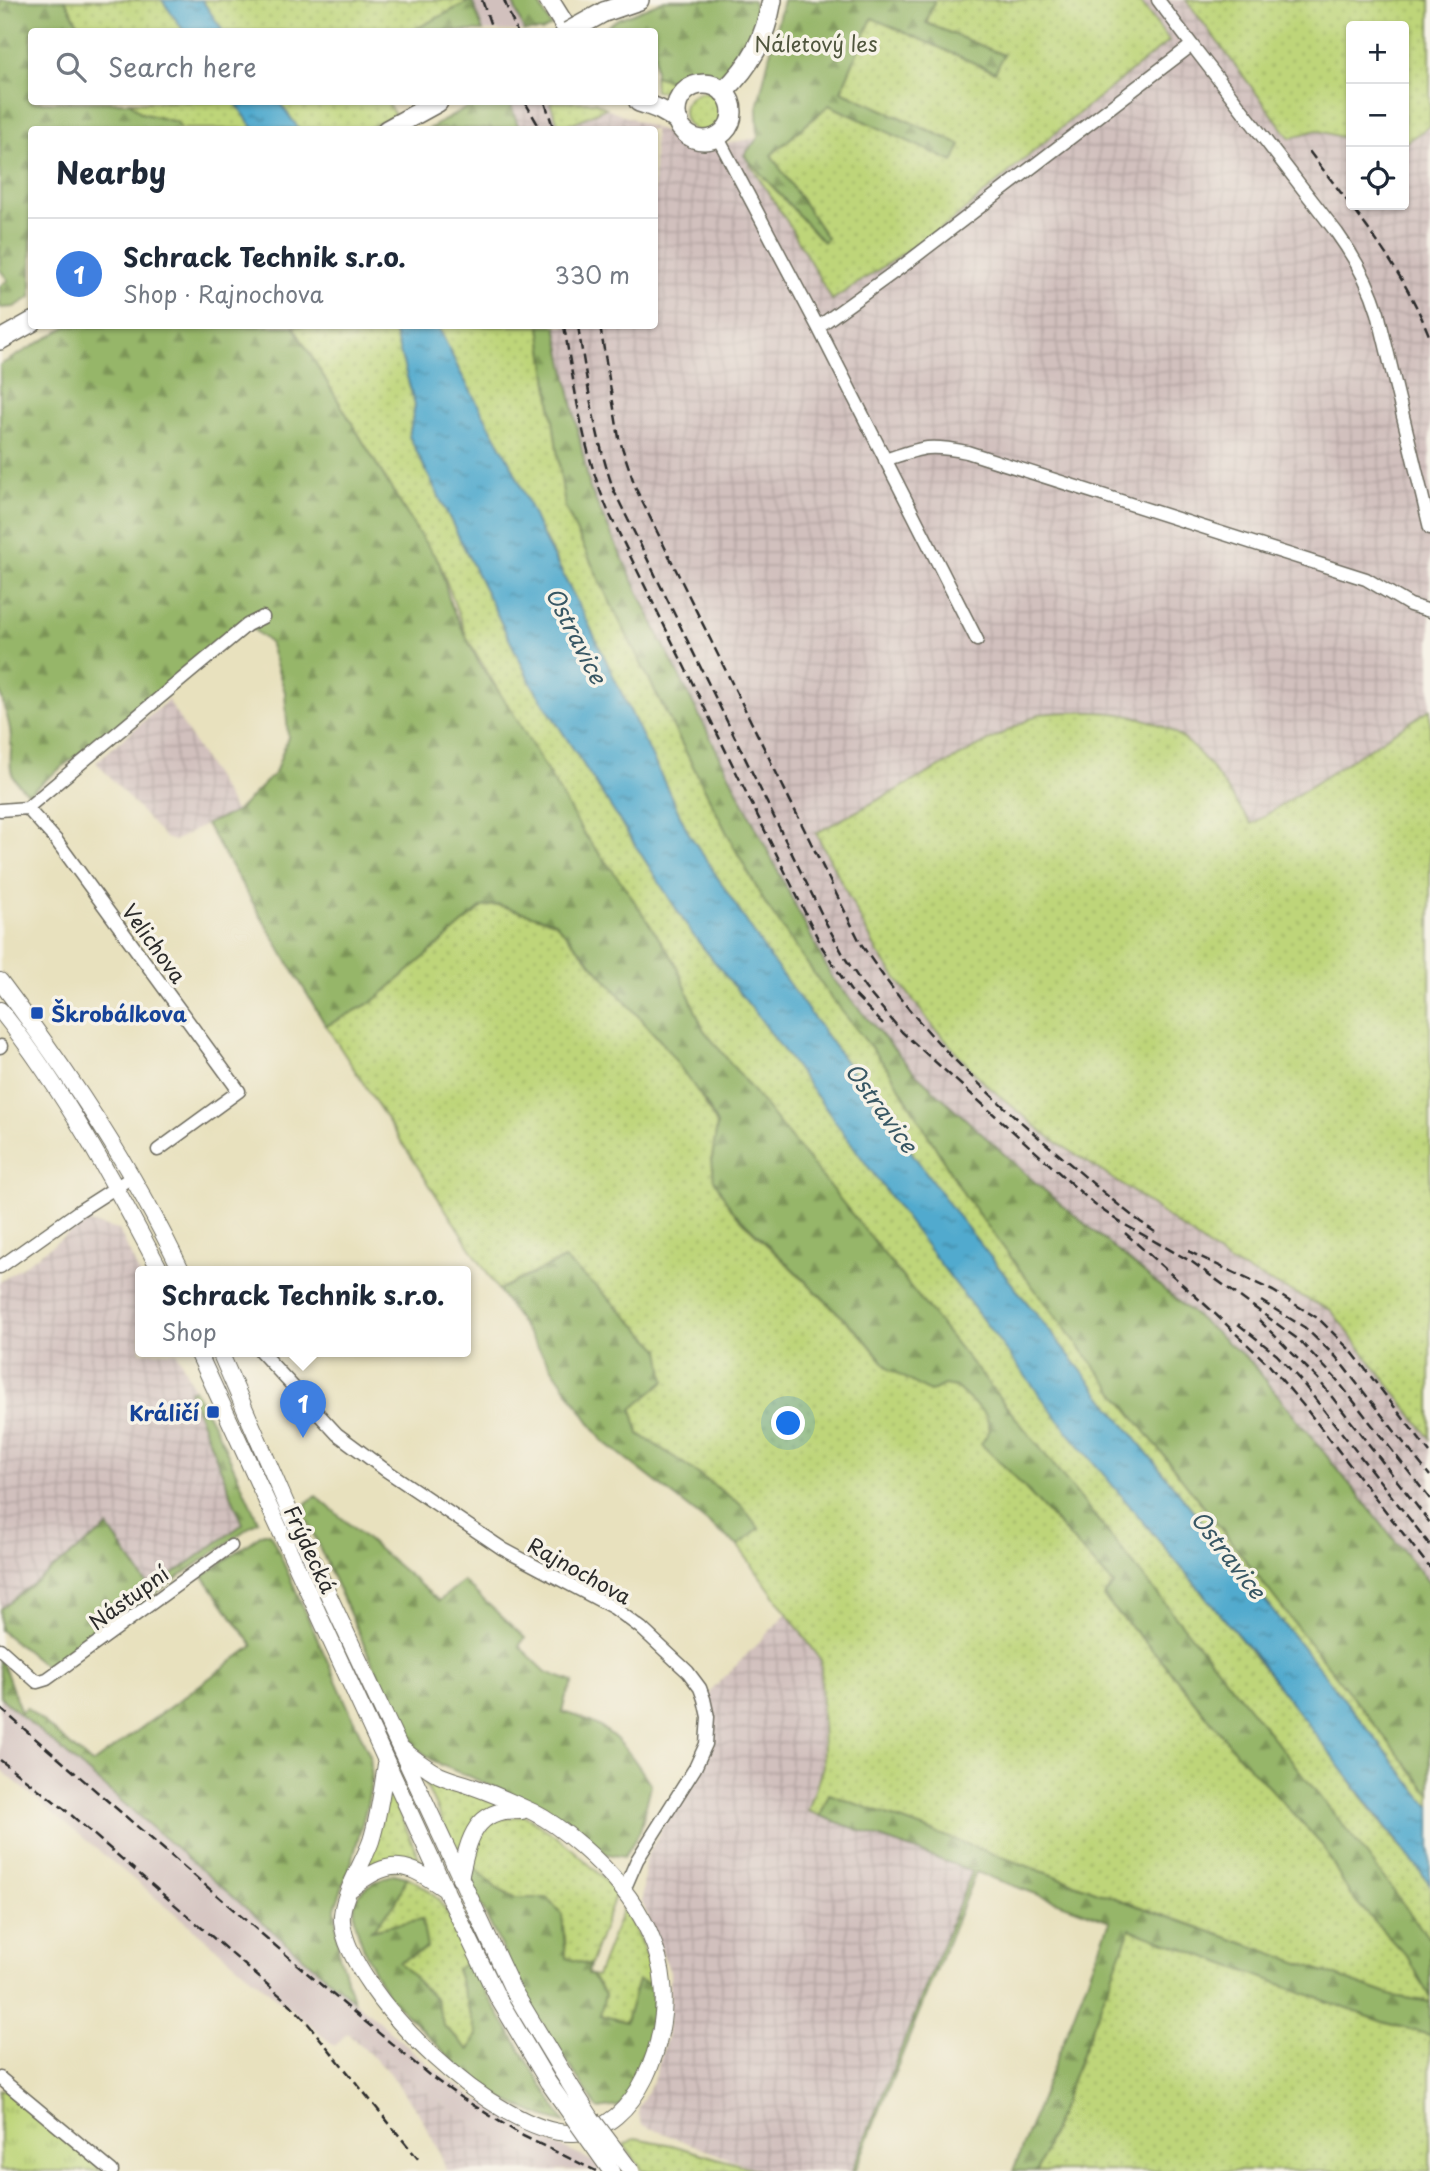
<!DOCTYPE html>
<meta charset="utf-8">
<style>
body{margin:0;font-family:"Playpen Sans",sans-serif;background:#f6f6f7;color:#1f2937}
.controls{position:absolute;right:21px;top:21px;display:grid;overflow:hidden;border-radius:7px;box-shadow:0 2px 5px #0004}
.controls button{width:63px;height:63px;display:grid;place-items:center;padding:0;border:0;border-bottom:2px solid #e0e1e3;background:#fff;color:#1f2937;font:35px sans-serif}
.you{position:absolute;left:789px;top:1424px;width:24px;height:24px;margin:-18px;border:5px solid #fff;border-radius:50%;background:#1a73e8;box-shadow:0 0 0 10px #1a73e833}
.badge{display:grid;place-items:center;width:46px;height:46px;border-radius:50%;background:#d1495b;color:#fff;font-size:23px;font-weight:700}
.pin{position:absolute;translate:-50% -58px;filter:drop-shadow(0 2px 4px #0008)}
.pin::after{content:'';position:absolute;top:37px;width:24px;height:21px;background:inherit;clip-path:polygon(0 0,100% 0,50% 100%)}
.popup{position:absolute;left:135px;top:1266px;width:336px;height:91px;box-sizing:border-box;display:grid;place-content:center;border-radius:7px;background:#fff;filter:drop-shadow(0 2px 5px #0005);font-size:23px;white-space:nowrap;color:#747a83}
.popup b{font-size:26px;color:#1f2937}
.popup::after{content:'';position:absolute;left:50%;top:100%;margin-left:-14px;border:14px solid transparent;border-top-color:#fff}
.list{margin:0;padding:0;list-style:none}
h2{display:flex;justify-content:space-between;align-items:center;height:91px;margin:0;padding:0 28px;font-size:30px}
h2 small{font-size:23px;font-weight:400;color:#747a83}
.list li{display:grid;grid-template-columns:46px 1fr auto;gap:21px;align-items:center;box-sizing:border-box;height:112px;padding:0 28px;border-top:2px solid #e0e1e3}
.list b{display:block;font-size:26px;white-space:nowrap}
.list p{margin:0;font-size:23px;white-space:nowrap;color:#747a83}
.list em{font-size:23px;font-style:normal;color:#747a83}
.icon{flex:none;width:38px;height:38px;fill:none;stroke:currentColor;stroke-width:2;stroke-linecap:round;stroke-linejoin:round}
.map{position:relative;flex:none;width:1430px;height:2171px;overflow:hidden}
.search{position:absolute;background:#fff;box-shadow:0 2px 5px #0004;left:28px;top:28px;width:630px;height:77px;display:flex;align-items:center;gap:18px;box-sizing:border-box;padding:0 24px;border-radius:7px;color:#747a83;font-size:26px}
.panel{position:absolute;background:#fff;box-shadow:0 2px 5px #0004;left:28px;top:126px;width:630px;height:203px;border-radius:7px}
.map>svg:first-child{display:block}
.industrial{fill:url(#industrial-grid)}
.railway{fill:#d1c0bd}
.grass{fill:url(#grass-dots);stroke:#748052;stroke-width:2}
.forest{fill:url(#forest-firs);stroke:#60704a;stroke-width:2}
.park{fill:url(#park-tufts);stroke:#748052;stroke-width:2}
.water{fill:url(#water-ripples);stroke:#3e6a7c;stroke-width:2}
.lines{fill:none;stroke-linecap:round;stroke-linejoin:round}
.street-casing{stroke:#6d6b5e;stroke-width:15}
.secondary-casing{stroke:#6d6b5e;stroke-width:18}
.primary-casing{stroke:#6d6b5e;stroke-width:22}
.street{stroke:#fff;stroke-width:12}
.secondary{stroke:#fff;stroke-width:16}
.primary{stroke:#fff;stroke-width:19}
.rail{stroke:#2b2b2b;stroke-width:2.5;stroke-dasharray:10 5;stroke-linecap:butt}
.secondary-bridge-casing{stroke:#6d6b5e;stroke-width:18;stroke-linecap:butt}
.primary-bridge-casing{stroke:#6d6b5e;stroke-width:22;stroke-linecap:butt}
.secondary-bridge{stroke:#fff;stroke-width:16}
.primary-bridge{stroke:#fff;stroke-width:19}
.transit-dot{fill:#1a4fb4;stroke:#f7f3e8;stroke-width:2.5}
.labels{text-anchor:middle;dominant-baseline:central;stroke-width:7;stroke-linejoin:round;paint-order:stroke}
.park-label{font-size:21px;fill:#50563e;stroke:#f7f3e8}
.street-label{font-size:21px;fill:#2b2b2b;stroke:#f7f3e8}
.transit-label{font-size:21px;font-weight:bold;fill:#164399;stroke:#f7f3e8;text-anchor:start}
.water-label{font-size:23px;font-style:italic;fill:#385764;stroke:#f7f3e8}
</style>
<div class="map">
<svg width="1430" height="2171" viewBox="0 0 1430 2171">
<defs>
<pattern id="industrial-grid" width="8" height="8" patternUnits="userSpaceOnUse" patternTransform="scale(1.75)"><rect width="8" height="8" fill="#d1c0bd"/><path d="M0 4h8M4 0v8" fill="none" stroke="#b4a5a3"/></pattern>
<pattern id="grass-dots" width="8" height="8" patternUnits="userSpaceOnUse" patternTransform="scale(1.75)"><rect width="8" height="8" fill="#bed579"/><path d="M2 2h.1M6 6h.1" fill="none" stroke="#a3b769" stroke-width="1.8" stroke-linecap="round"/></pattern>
<pattern id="forest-firs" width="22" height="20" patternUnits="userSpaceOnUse" patternTransform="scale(1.75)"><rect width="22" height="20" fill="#96b669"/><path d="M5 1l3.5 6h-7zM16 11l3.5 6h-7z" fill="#7b9457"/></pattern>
<pattern id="park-tufts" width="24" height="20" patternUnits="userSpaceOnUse" patternTransform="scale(1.75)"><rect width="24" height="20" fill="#bed579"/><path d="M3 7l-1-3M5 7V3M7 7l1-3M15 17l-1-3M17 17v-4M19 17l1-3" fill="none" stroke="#a3b769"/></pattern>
<pattern id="water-ripples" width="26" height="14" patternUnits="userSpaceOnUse" patternTransform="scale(1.75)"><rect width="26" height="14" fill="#51aace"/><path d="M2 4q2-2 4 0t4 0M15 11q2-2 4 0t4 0" fill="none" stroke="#438ba7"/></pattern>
</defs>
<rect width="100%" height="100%" fill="#f7f3e8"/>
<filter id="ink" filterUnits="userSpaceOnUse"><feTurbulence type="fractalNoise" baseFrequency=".0143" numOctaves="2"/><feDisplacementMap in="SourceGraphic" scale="14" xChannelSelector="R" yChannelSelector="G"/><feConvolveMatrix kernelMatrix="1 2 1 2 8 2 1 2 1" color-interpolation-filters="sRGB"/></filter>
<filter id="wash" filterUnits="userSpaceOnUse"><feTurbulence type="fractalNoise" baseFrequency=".00686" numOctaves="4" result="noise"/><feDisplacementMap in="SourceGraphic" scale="28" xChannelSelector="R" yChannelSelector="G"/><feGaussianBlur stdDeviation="1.57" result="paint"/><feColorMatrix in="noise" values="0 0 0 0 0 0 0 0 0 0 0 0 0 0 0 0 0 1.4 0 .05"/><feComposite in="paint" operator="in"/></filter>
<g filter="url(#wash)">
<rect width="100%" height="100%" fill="#e8e1be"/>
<!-- industrial -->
<path class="industrial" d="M1139 0H1186L1290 138 1316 130 1351 140V205H1404V143L1430 126V709L1341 766 1049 1137 1136 1194 1230 1263 1331 1310 1430 1438V1585L1251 1362 1037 1184 914 1072 832 978 658 634 590 489 558 336 556 326H654V130L519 129 510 102H550L560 129 606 108 701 147 758 138 788 223 832 300 1068 122 1169 42Z
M168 700 236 812 206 824 174 841 165 838 96 762Z
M85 1222 119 1230 140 1275V1352H177L194 1389 189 1392 243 1523 151 1590 107 1528 0 1609V1282Z
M788 1612 821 1660 823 1766 808 1811 972 1871 852 2171H761L642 2125 638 2114 639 2107 653 2081 667 2037 670 2005V1972L642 1902 645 1860 700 1756 711 1691Z
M347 2033 366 2041 420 2087 452 2110 518 2150 559 2171H446L441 2155 417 2110 386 2069Z"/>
<!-- railway -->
<path class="railway" d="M472 0H512L524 31H483Z
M0 1697 434 2069 465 2091 529 2130 565 2149 616 2171 555 2170 518 2150 452 2110 420 2087 366 2041 347 2033 335 2046 0 1769Z"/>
<!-- grass -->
<path class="grass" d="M65 0H162L184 31H82Z
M202 0H472L412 31 223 32Z
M935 0H1139L1169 41 1068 122 951 222 832 300 788 223 744 155 823 242 827 238 771 155 829 105 953 161 960 144 841 91 872 17 994 72 1003 55 926 23Z
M1186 0H1430V126L1404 143V26H1351V140L1316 130 1290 138Z
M654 76 669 80 692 79C680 87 670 93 655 91Z
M684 112a20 20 0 1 1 40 0a20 20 0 1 1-40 0Z
M130 102H235L254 129H181L176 122 141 113Z
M279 102H387L395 115 367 129H299Z
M550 102H595L606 108 560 129Z
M293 326H390L394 331 415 405 409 436 531 683 693 935 759 1017 913 1228 1145 1524 1244 1643 1326 1747 1376 1816 1430 1884V1940L1311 1786 703 1029 675 962 584 834 468 640 441 567 417 531Z
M438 326H540L565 507 606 594 733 845 765 903 829 995 889 1070 965 1196 1033 1287 1312 1646 1430 1794V1807L957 1215 770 958 688 832 588 623 459 370Z
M1430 709V1438L1331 1310 1230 1263 1136 1194 1049 1137 981 1080 931 1024 878 953 816 833 1039 714C1094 709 1157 708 1197 751 1218 772 1233 801 1252 824Z
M499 905 555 922 664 1045 694 1084 717 1125 712 1159 731 1209 747 1226 863 1337 889 1369 956 1387 986 1415 990 1430 982 1444 1010 1472 1114 1585 1105 1594V1599L1158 1656 1235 1751 1324 1847 1350 1895 1410 1960 1430 1998V2002L1393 1996 1112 1897 829 1794 820 1816 808 1811 823 1766 821 1660 738 1546 758 1528 741 1505 683 1463 639 1434 632 1409 660 1349 600 1290 564 1259 498 1290 326 1026 374 1001 482 907Z
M418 1768 506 1804 459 1857Z
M388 1787 423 1867 364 1873Z
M524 1815C559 1836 590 1862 616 1893L590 1965 566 1958 565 1936 548 1898H515L496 1888 469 1862 476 1840 491 1821Z
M407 1877C447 1895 454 1926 468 1963L456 1969 477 2035 469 2050 444 2026 436 2000 398 1962 422 1919 370 1930 395 1904Z
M623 1908C639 1936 648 1953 653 1985L638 1981 626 2022 600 2015 605 1995 591 1975 597 1976Z
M1130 1928 1383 2022 1430 2035V2171H1037Z
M635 2138 672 2145 761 2171H643L624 2145Z"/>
<!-- forest -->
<path class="forest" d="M0 0H65L82 31 32 32V102H130L141 113 176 122 181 129 32 130 31 297 14 307 0 308V286L8 280 0 270Z
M472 0 483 31H412Z
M512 0H537L551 26 542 31H524Z
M665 0H753C761 25 755 39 740 59 734 66 730 72 723 76L669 80 655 76 654 32H600L616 20Z
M783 0H935L926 23 1004 55 995 72 872 18 841 91 961 145 953 162 829 105 771 155 827 238 823 242 744 155 758 138 757 108Z
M477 102H510L519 129H429Z
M68 326H293L417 531 439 562 451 606 479 663 513 713 584 834 620 880 675 962 703 1029 1360 1846 1430 1940V1998L1410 1960 1350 1895 1324 1847 1235 1751 1158 1656 1104 1598 1105 1594 1114 1585 1010 1472 981 1444 990 1430 986 1415 956 1387 944 1385 930 1392 889 1369 863 1337 731 1209 714 1180 712 1159 717 1125 708 1106 664 1045 555 922 499 905 482 907 374 1001 326 1026 206 824 236 812 275 773 288 737 285 692 269 642 243 621 93 747 86 748 29 793C0 773 15 760 10 729 8 717 3 704 0 691V365Z
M540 326H556L590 489 658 634 832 978 914 1072 1037 1184 1251 1362 1430 1584V1794L1312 1646 1033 1287 965 1196 889 1070 829 995 765 903 733 845 606 594 565 507Z
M564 1259 600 1290 660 1349 665 1381 632 1409 639 1434 683 1463 741 1505 759 1528 738 1546 602 1440 498 1290Z
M194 1389 222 1441 258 1521 49 1669 0 1630V1609L108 1527 151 1590 243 1524 189 1391Z
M316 1496 439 1601 463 1581 525 1638 519 1646 546 1672 573 1682 566 1696 562 1712C610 1724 626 1745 651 1785L640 1831 624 1857 603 1853 538 1805 436 1763 408 1741 307 1520 306 1503Z
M263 1533H270L370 1756 372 1779 367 1805 353 1858 335 1908 339 1955 353 2000 0 1697V1656L21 1712 26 1707 92 1764 253 1646 203 1576Z
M829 1794 1112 1897 1393 1996 1430 2002V2035L1383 2022 1130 1929 1037 2171H1013L1110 1921 976 1872 858 2164 855 2171H852L972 1871 820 1816Z
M469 1862 496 1888 514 1898H548L562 1915 566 1958 590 1965 588 1974 591 1975 605 1995 600 2015 626 2022 638 1980 653 1985 655 2015 639 2082 619 2106 598 2109 528 2002 473 1889Z
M394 1874 407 1877 395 1904 371 1930 422 1919 427 1948 399 1962 436 2000 444 2026 469 2050 477 2035 456 1968 468 1963 565 2123C537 2115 510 2105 486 2088 460 2069 437 2046 415 2022 406 2014 395 2005 388 1995 375 1977 344 1916 358 1896 367 1884 381 1879 394 1874Z"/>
<!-- park -->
<path class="park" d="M4 2089 102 2171H0V2091Z"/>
<!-- water -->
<path class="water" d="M162 0H202L223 31H184Z
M235 102H279L299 129H254Z
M390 326H438L459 370 513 468 544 539 588 623 688 832 770 958 957 1215 1430 1807V1884L1253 1653 1068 1432 913 1228 759 1017 693 935 531 683 409 436 415 405 394 331Z"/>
</g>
<g filter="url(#ink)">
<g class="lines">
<!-- street casing -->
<g class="street-casing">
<path id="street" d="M1192 45 1337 233C1355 258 1369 283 1378 313L1430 528
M717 136 818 327 977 640
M818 327 904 265 1192 45 1158 0
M885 460C923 447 928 444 967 452L1366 579 1410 605 1430 611
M27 808 56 840 239 1091 158 1150
M0 810 27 808 247 625 263 617
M0 1047 1 1046
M0 1267 79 1211 132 1177
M261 1352 337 1434 384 1469 503 1549 614 1608 641 1628 688 1672 700 1688 704 1699 708 1717 706 1744 695 1768 637 1860 624 1890
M0 1649 37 1682 47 1679 231 1546
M0 2078 112 2171"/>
</g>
<!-- secondary casing -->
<g class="secondary-casing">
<path id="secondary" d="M0 981C69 1073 133 1168 182 1272
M0 1010C64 1090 113 1181 161 1272
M198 1352 446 1891 498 1998 548 2082
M220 1352 287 1506 513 1990 569 2083
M386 1764C382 1790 379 1816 371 1841 363 1864 340 1898 342 1921 348 1993 500 2137 574 2133 639 2130 669 2038 663 1984 660 1949 643 1914 621 1887 600 1861 563 1827 533 1812 514 1803 494 1794 474 1787 463 1783 450 1780 439 1775 425 1767 413 1758 400 1747
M460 1879C468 1842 474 1805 522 1811
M352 1888C391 1856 408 1863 446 1890"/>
</g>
<!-- primary casing -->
<g class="primary-casing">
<path id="primary" d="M549 0 569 32
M604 12 639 0
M676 112a28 28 0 1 1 56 0a28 28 0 1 1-56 0Z
M723 92C752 64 765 39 772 0
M639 102C655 107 666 111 679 122
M387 130 438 102
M0 340 32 322"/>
</g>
<!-- street -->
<use href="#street" class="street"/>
<!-- secondary -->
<use href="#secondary" class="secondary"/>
<!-- primary -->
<use href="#primary" class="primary"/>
<!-- rail -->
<path class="rail" d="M482 0 493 32
M504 0 517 32
M525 102 541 130
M545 102 554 130
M1309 151C1354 211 1403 267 1430 338
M564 326C575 390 583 453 609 513L822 947 850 990 886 1027
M578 326C587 382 595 437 614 491L825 921 845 958 865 988 902 1032 1095 1205 1118 1221 1192 1262 1299 1340 1337 1380 1430 1499
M600 326 619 438 636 489 860 942C916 1030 985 1092 1063 1158 1093 1183 1122 1210 1155 1232
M1125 1233 1211 1310 1269 1365 1303 1405 1430 1568
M1188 1251 1273 1291 1319 1319 1352 1352 1430 1453
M1261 1301 1304 1327 1336 1357 1430 1476
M1259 1320 1318 1379 1430 1523
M1238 1324 1277 1355 1301 1381 1430 1545
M0 1708 307 1973 429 2075 460 2097 523 2136 596 2171
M0 1760 63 1808 291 2005 305 2020 419 2160"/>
<!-- secondary-bridge casing -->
<g class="secondary-bridge-casing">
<path id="secondary-bridge" d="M548 2082 611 2171
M569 2083 592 2119 631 2171"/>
</g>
<!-- primary-bridge casing -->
<g class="primary-bridge-casing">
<path id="primary-bridge" d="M568 32 604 12"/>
</g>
<!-- secondary-bridge -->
<use href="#secondary-bridge" class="secondary-bridge"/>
<!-- primary-bridge -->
<use href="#primary-bridge" class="primary-bridge"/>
</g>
</g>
<!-- markers -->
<g class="transit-dot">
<rect x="30" y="1006" width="14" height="14" rx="3.5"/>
<rect x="206" y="1405" width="14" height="14" rx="3.5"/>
</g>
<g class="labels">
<!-- park labels -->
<g class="park-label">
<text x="816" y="43">Náletový les</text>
</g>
<!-- street labels -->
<g class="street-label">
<text transform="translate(155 943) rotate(54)">Velichova</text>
<text transform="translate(311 1549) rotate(65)">Frýdecká</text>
<text transform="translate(580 1570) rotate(29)">Rajnochova</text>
<text transform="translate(128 1597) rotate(-36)">Nástupní</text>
</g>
<!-- transit labels -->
<g class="transit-label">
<text x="51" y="1013">Škrobálkova</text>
<text x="199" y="1412" text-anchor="end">Králičí</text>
</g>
<!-- water labels -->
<g class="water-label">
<text transform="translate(577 635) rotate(63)">Ostravice</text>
<text transform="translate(882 1107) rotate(54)">Ostravice</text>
<text transform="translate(1229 1554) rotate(52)">Ostravice</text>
</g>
</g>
</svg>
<div class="controls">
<button>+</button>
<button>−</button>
<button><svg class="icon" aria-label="locate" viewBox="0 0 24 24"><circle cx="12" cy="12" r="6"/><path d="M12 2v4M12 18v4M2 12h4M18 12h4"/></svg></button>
</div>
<div class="you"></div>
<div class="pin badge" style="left:303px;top:1438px;background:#3f7fe0">1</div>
<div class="popup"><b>Schrack Technik s.r.o.</b>Shop</div>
<div class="search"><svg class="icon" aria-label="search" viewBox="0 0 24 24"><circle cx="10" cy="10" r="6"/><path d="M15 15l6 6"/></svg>Search here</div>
<section class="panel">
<h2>Nearby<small></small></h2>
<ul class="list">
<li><span class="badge" style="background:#3f7fe0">1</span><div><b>Schrack Technik s.r.o.</b><p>Shop · Rajnochova</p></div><em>330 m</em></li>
</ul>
</section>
</div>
